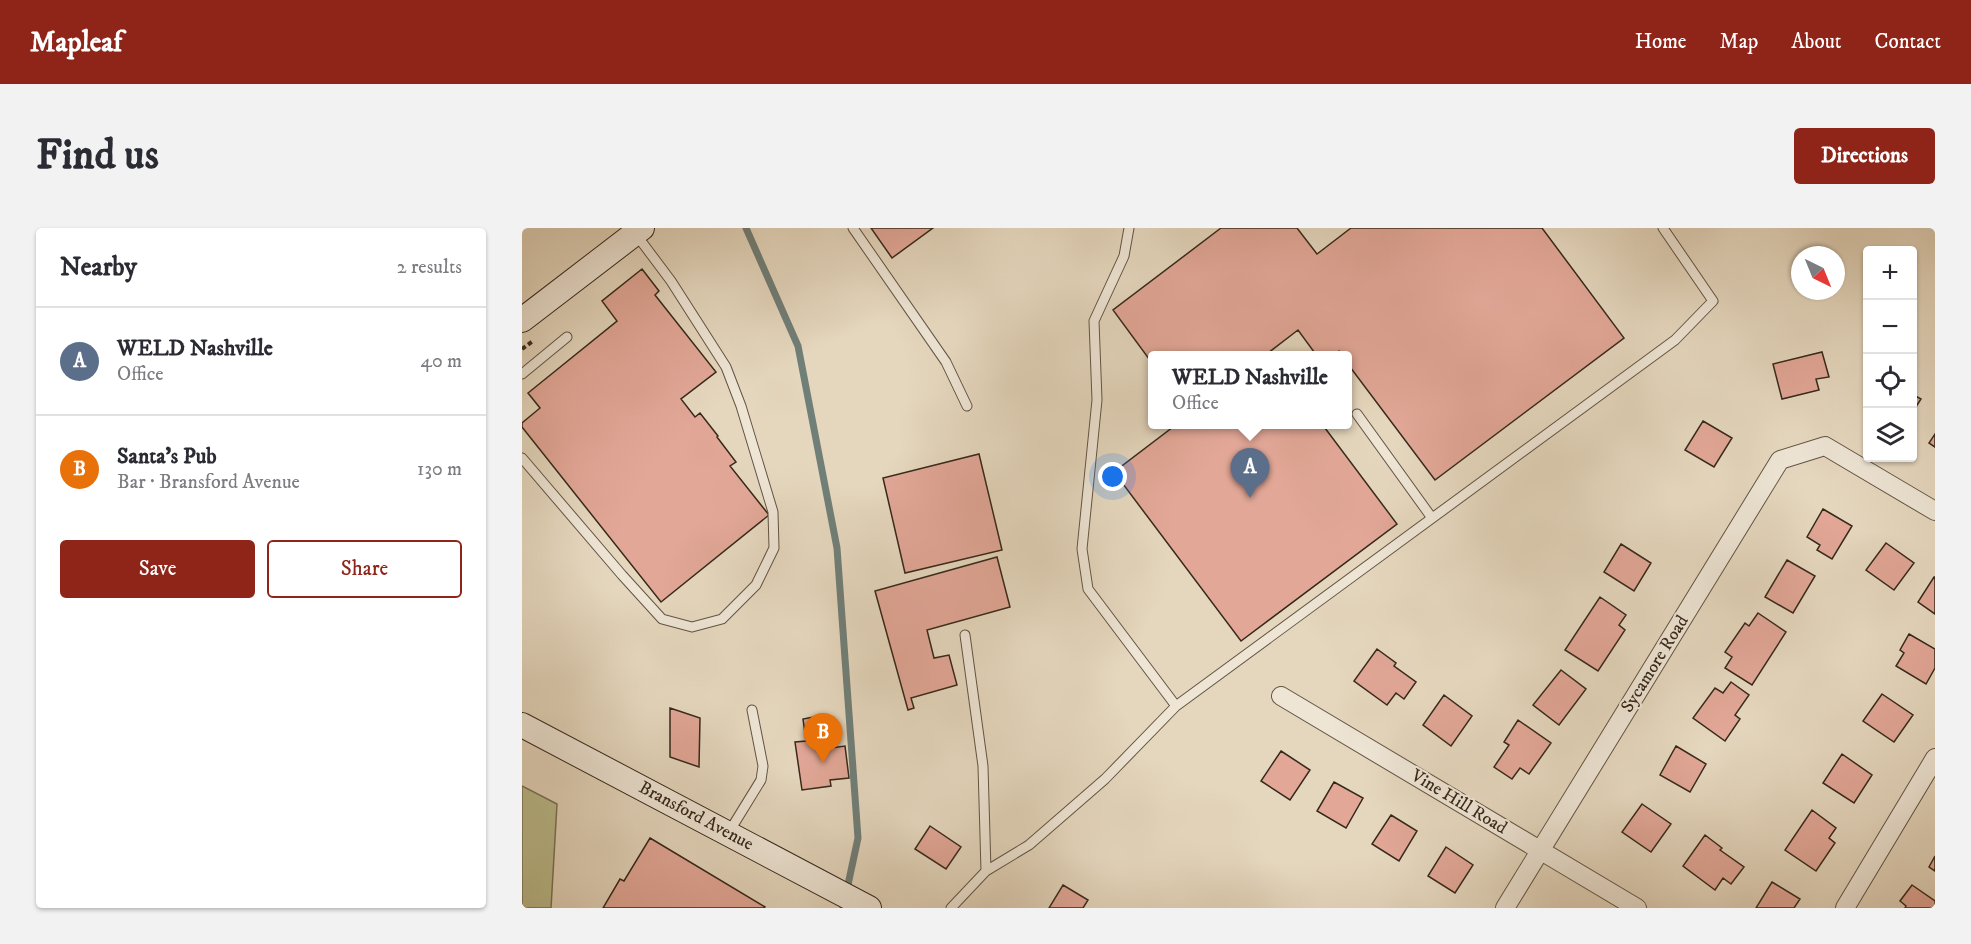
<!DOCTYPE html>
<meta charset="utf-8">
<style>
body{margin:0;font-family:"IM FELL DW Pica",serif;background:#f2f2f3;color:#2b2b33}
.controls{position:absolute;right:18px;top:18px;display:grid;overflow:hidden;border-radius:6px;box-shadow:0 2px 4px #0004}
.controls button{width:54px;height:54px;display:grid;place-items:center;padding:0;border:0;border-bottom:2px solid #e1e1e2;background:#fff;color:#2b2b33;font:30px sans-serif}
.compass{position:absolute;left:1269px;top:18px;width:54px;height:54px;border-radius:50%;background:#fff;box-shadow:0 2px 4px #0004;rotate:137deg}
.you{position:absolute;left:591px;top:249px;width:21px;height:21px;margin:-15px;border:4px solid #fff;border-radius:50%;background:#1a73e8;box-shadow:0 0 0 9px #1a73e833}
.badge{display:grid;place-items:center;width:39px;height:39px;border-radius:50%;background:#8f2418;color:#fff;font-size:20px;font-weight:700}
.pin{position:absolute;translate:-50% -50px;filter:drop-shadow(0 2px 3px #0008)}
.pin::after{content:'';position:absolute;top:32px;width:21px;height:18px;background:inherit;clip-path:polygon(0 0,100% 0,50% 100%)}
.popup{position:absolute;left:626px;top:123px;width:204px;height:78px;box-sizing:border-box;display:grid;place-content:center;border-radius:6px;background:#fff;filter:drop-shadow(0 2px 4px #0005);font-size:20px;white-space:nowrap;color:#7c7c81}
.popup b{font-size:22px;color:#2b2b33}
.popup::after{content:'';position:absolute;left:50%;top:100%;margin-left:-12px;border:12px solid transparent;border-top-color:#fff}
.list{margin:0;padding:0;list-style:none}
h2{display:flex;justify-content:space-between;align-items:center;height:78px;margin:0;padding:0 24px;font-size:26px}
h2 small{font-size:20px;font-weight:400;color:#7c7c81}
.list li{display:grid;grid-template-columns:39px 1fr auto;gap:18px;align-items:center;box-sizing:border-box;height:108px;padding:0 24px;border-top:2px solid #e1e1e2}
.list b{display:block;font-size:22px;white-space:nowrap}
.list p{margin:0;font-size:20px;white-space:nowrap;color:#7c7c81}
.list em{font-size:20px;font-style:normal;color:#7c7c81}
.actions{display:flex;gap:12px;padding:18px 24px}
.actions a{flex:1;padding:14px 0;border:2px solid #8f2418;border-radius:6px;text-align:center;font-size:21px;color:#8f2418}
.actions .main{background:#8f2418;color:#fff}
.icon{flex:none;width:33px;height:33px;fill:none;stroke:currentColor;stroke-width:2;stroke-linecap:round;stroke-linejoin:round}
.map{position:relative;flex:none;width:1413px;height:680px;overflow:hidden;border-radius:6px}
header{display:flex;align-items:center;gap:36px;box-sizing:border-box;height:84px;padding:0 30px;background:#8f2418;color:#fff}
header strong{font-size:28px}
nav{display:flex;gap:33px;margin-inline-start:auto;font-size:21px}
.intro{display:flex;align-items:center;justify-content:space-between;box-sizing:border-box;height:144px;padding:0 36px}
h1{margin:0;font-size:42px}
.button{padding:15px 27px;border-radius:6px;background:#8f2418;color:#fff;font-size:21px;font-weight:700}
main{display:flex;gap:36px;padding:0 36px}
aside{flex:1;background:#fff;border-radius:6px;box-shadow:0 2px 4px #0004}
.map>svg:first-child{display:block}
.green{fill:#bcbc8c;stroke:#797254;stroke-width:1.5}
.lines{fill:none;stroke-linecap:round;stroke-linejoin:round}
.stream{stroke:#707f78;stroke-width:7}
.building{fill:#e2a797;stroke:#36291b;stroke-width:1.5}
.lane-casing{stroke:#625444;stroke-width:11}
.street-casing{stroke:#625444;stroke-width:20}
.secondary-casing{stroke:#36291b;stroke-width:26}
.path{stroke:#36291b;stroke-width:4;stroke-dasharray:4.5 3;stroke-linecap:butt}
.lane{stroke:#eee5d5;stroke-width:9}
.street{stroke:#eee5d5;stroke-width:18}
.secondary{stroke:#eee5d5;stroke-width:24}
.labels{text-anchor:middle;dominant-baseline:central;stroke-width:4.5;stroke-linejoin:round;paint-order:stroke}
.street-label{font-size:18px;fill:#36291b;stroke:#eee5d5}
</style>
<header>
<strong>Mapleaf</strong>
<nav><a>Home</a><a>Map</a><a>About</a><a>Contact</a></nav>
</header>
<div class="intro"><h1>Find us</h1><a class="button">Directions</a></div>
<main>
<aside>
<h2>Nearby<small>2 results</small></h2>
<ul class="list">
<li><span class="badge" style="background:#5c6f8a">A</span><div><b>WELD Nashville</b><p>Office</p></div><em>40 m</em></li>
<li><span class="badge" style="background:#e8710a">B</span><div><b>Santa's Pub</b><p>Bar · Bransford Avenue</p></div><em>130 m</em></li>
</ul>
<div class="actions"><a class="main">Save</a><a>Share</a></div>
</aside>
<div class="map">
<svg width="1413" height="680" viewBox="0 0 1413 680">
<rect width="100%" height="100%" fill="#e5d7be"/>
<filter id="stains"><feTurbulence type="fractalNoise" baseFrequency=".00333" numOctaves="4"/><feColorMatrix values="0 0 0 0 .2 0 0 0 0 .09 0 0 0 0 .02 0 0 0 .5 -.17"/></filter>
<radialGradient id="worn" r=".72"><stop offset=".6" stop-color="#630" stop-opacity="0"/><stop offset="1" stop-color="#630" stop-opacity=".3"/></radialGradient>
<!-- green -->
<path class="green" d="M0 558 35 576 29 680H0Z"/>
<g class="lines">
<!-- stream -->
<path class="stream" d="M224 0 276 118 315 320 336 610 321 680"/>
</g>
<!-- building -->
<path class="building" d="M349 0H411L370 30Z
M699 0H775L795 26 829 0H1020L1102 110 913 252 825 135V128H820L817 123 810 128H795L776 102 746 125 748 128H630V135L591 82Z
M120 41 137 63 133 67 194 144 159 171 173 189 178 185 196 208 195 209 214 234 208 238 247 287 139 374 0 199V195L18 180 6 165 95 93 80 73Z
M1300 124 1307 149 1294 151 1297 162 1260 171 1251 136Z
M1390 166 1399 171 1390 185Z
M1181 193 1210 210 1192 239 1163 222Z
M655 196H800L875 296 719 413 592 244Z
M1413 206V219L1407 215Z
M457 226 480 322 383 345 361 250Z
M1301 281 1330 298 1310 331 1295 322 1298 317 1285 309Z
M1364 315 1392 335 1372 362 1344 342Z
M1099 316 1129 335 1112 363 1082 344Z
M475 329 488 379 405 402 412 430 427 427 435 457 389 470 392 480 386 482 353 363Z
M1265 332 1293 348 1271 385 1243 369Z
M1412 349H1413V386L1396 374Z
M1078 369 1104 387 1097 397 1103 402 1076 443 1043 422Z
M1236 385 1264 404 1230 457 1203 440 1210 429 1203 424 1223 395 1227 398Z
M1387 406 1413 421V440L1404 456 1374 438 1382 425 1378 422Z
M855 421 874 435 872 438 894 454 882 471 874 465 865 477 832 453Z
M1039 442 1064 461 1037 497 1011 477Z
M1209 454 1227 467 1213 487 1218 491 1203 513 1171 490 1193 460 1201 465Z
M1360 466 1391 487 1372 514 1341 493Z
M922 467 950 488 929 518 901 497Z
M148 480 178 490 177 539 148 529Z
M292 489 296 515 309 514V520L323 518 327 550 308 552 309 558 280 562 273 514 284 513 281 491Z
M996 492 1029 515 1007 546 998 540 990 551 972 539 987 517 982 514Z
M1154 518 1184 536 1168 564 1138 547Z
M759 523 788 542 768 572 739 553Z
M1320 526 1350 547 1332 575 1301 555Z
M812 554 841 570 824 600 795 583Z
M1120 576 1149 596 1129 624 1100 604Z
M1290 582 1314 600 1307 610 1313 615 1294 643 1263 622Z
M869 587 895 603 877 633 850 616Z
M408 598 439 619 424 641 393 621Z
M1183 607 1200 620 1198 622 1222 639 1209 656 1201 650 1193 662 1161 638Z
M128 610 243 679 242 680H81L98 651 102 653Z
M924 619 951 637 933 665 906 648Z
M1413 628V643L1407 639Z
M1250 654 1278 671 1272 680H1234Z
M541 657 566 672 561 680H527Z
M1390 657 1413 673V680H1383L1384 678 1378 673Z"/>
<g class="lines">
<!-- lane casing -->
<g class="lane-casing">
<path id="lane" d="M331 0 424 134 445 178
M607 0 602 28 572 93 575 172 560 321 566 361 654 478 1153 112 1191 73 1141 0
M0 146 45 109
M835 186 910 290
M0 230 100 347 140 391 170 399 200 391 234 357 252 320 251 284 219 178 204 139 149 53 113 5
M443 407 461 538 464 643
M207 604 239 552 241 538 230 482
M429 680 464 643 507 617 583 551 654 478"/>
</g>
<!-- street casing -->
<g class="street-casing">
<path id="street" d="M759 468 1115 680
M983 680 1258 232 1303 218 1413 283
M1323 680 1413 530"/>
</g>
<!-- secondary casing -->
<g class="secondary-casing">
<path id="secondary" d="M0 92 120 0
M0 497 347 680"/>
</g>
<!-- path -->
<path class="path" d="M0 121 11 113"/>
<!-- lane -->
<use href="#lane" class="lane"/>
<!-- street -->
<use href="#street" class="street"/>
<!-- secondary -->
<use href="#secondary" class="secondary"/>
</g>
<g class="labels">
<!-- street labels -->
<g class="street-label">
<text transform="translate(1133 436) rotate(-58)">Sycamore Road</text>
<text transform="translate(937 574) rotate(31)">Vine Hill Road</text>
<text transform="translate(174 588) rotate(28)">Bransford Avenue</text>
</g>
</g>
<rect width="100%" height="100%" filter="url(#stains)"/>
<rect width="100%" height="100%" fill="url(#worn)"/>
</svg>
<div class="controls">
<button>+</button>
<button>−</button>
<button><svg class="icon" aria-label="locate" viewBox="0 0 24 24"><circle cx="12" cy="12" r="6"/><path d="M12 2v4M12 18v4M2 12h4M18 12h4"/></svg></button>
<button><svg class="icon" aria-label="layers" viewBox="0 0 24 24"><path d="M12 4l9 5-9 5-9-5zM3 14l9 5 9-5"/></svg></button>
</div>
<svg class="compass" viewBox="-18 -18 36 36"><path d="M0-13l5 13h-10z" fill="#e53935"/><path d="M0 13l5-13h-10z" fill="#7c7c81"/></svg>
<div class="you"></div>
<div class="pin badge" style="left:728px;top:270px;background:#5c6f8a">A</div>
<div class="popup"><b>WELD Nashville</b>Office</div>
<div class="pin badge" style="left:301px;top:535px;background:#e8710a">B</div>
</div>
</main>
